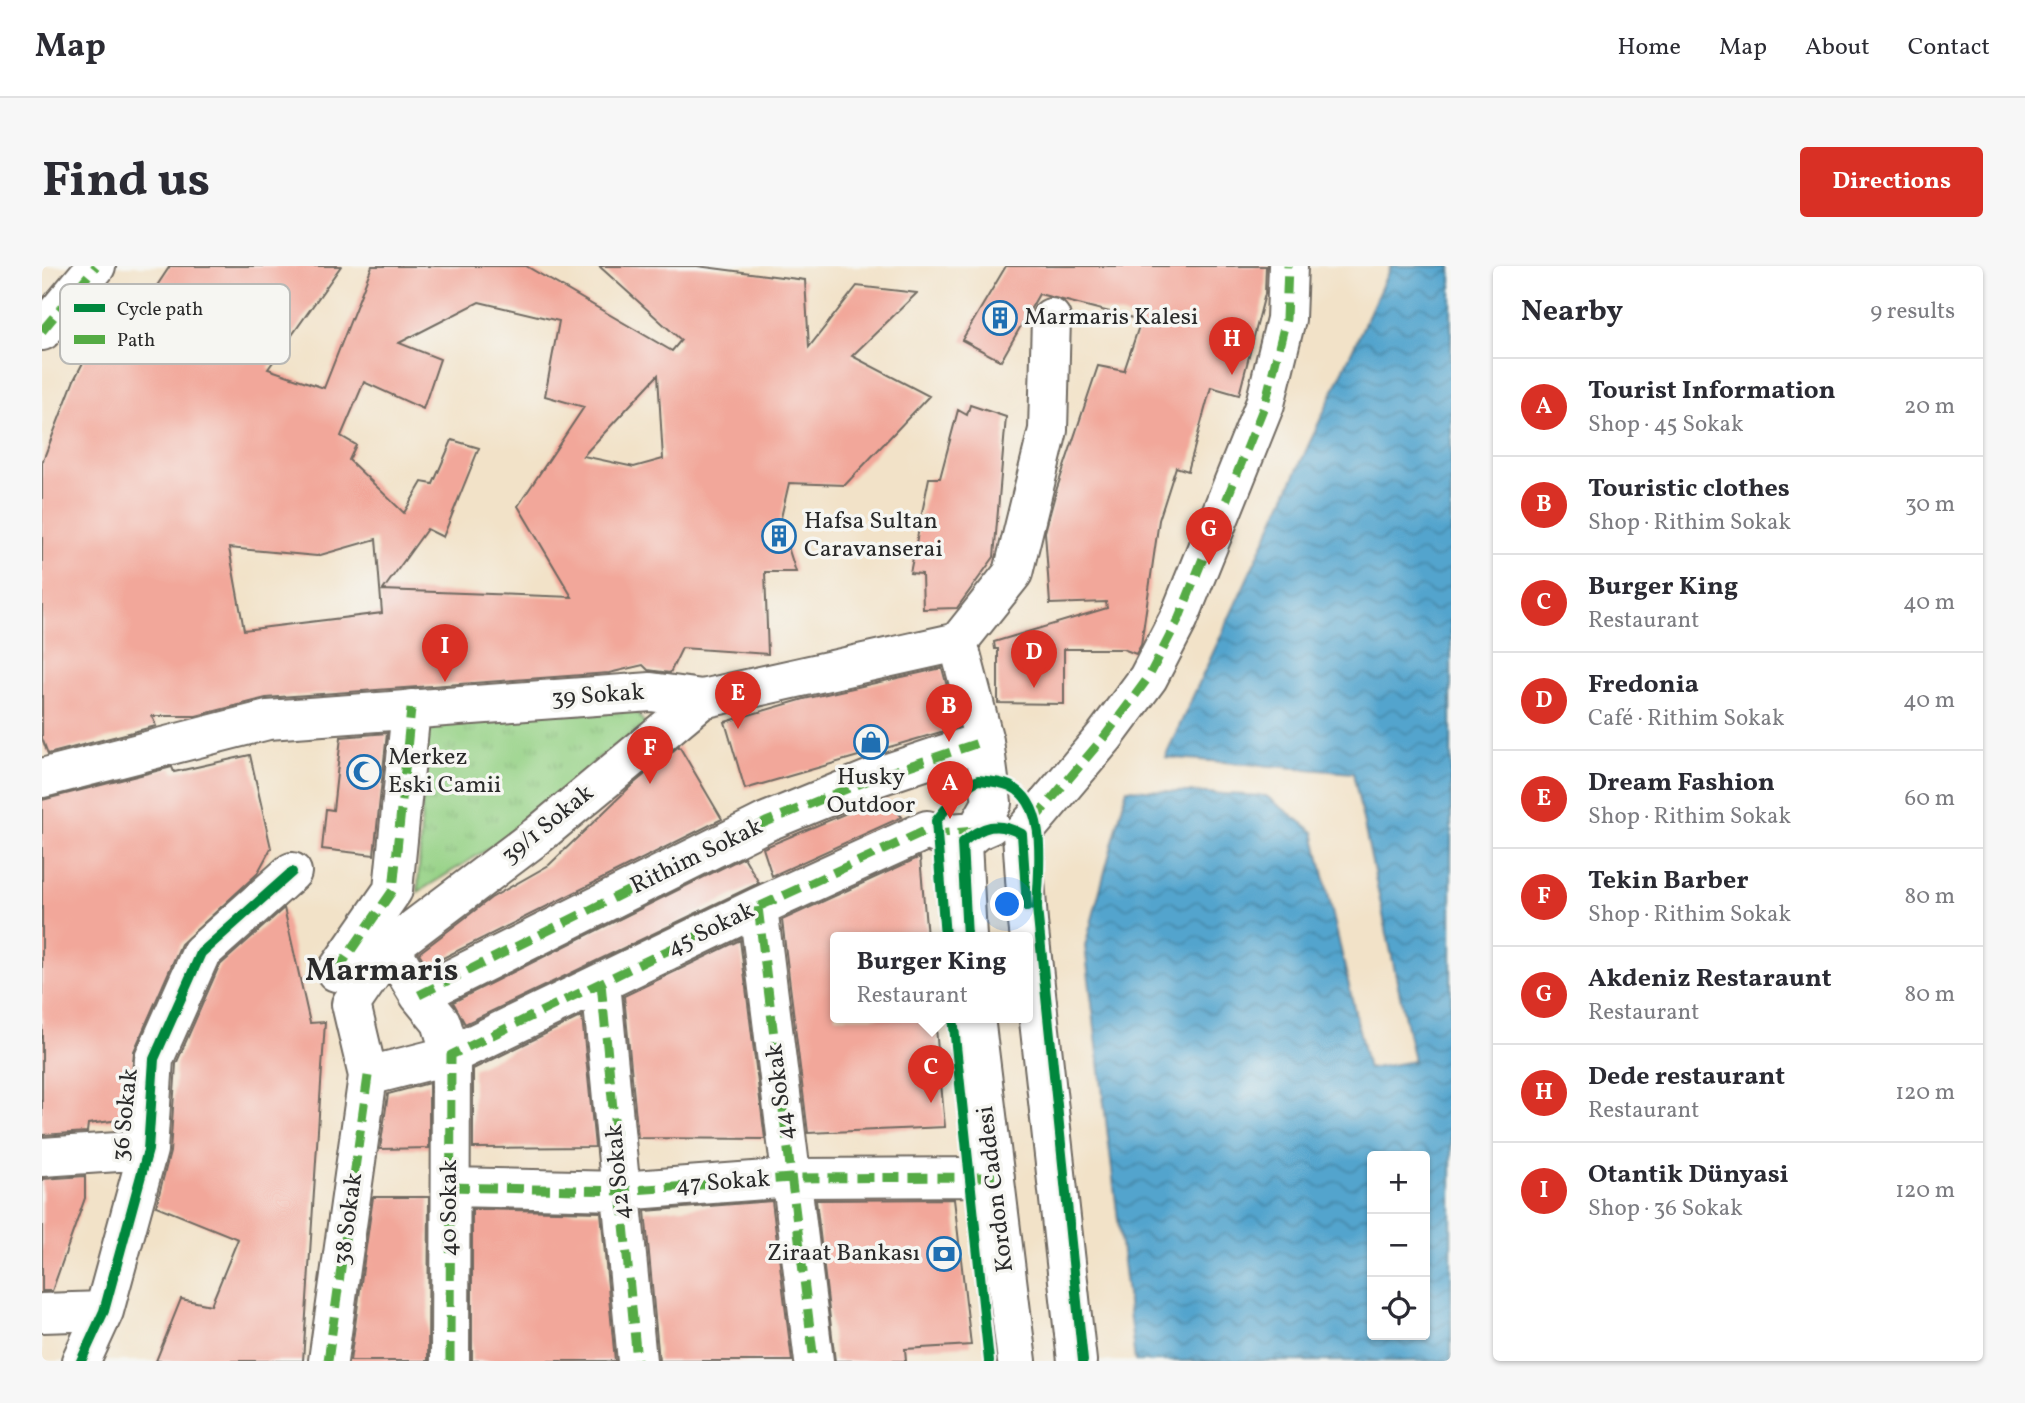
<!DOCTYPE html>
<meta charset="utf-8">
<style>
body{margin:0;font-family:Vollkorn,serif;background:#f7f7f7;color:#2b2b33}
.controls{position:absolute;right:21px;bottom:21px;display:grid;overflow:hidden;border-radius:7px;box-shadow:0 2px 5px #0004}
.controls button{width:63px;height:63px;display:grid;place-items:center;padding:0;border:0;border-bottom:2px solid #e1e1e2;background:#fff;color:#2b2b33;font:35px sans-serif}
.you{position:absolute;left:966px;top:639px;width:24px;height:24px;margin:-18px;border:5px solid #fff;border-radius:50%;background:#1a73e8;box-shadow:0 0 0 10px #1a73e833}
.badge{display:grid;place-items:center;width:46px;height:46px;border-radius:50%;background:#d93025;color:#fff;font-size:23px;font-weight:700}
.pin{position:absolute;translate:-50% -58px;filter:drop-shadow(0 2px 4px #0008)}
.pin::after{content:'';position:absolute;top:37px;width:24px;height:21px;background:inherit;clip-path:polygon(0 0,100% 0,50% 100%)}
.popup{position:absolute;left:788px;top:666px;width:203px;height:91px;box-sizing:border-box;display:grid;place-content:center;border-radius:7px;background:#fff;filter:drop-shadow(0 2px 5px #0005);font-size:23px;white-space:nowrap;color:#7c7c81}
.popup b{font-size:26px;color:#2b2b33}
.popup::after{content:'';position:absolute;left:50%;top:100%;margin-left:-14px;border:14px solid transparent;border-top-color:#fff}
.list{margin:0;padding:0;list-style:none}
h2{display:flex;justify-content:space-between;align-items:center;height:91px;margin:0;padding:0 28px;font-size:30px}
h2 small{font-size:23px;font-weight:400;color:#7c7c81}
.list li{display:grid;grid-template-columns:46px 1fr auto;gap:21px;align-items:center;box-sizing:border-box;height:98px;padding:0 28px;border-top:2px solid #e1e1e2}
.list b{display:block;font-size:26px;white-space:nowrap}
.list p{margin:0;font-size:23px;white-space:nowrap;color:#7c7c81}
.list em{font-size:23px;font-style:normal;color:#7c7c81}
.icon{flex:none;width:38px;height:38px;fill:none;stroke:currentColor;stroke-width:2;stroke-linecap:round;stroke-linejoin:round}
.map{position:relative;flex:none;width:1409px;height:1095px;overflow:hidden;border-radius:7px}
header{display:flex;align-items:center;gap:42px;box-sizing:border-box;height:98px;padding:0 35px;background:#fff;border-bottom:2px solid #e1e1e2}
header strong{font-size:33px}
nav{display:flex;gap:38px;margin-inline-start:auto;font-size:24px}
.intro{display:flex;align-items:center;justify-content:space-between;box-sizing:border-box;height:168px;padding:0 42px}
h1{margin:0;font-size:49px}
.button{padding:18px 32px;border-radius:7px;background:#d93025;color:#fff;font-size:24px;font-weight:700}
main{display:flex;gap:42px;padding:0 42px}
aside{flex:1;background:#fff;border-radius:7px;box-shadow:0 2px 5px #0004}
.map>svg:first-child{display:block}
.park{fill:url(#park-tufts);stroke:#607e58;stroke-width:2}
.water{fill:url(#water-waves);stroke:#3f687c;stroke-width:2;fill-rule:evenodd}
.building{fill:#f2a79a;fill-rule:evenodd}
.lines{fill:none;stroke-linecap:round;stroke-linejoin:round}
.minor-casing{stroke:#716b62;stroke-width:42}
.minor{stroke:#fff;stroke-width:38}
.quiet{stroke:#54ab44;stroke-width:9;stroke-dasharray:18 9;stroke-linecap:butt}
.cycleway-casing{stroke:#f6f6f2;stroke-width:15}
.cycleway{stroke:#00873e;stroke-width:10}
.labels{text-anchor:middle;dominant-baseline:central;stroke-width:7;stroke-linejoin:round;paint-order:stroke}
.poi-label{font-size:24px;fill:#2b2b2b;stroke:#f6f6f2;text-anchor:start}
.street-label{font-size:24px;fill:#2b2b2b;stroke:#f6f6f2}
.district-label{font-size:32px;font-weight:bold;fill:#2b2b2b;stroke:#f6f6f2}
.key{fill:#f6f6f2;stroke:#b9b9b6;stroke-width:2}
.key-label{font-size:19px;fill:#2b2b2b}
</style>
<header>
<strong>Map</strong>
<nav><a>Home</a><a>Map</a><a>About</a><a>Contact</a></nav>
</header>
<div class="intro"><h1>Find us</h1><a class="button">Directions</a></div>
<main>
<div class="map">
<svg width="1409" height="1095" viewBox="0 0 1409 1095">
<defs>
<pattern id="park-tufts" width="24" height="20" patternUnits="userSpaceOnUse" patternTransform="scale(1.75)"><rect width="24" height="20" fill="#96d286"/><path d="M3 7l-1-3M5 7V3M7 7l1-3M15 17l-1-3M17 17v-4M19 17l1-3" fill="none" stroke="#81b474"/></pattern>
<pattern id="water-waves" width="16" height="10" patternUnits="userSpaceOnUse" patternTransform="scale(1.75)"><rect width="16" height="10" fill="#53a4cd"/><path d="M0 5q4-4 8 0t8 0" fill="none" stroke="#4586a7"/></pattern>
</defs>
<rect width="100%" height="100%" fill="#f6f6f2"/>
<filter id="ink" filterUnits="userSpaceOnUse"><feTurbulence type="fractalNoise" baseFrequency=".0143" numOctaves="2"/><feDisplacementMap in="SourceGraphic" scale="14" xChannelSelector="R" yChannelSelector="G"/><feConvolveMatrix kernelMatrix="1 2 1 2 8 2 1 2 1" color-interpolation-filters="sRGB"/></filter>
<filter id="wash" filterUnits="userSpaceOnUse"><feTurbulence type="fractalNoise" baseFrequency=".00686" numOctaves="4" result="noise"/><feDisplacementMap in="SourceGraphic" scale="28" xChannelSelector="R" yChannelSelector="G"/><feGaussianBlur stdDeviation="1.57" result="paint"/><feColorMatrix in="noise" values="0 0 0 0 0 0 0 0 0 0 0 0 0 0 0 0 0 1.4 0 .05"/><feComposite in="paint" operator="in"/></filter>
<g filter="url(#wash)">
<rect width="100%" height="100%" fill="#f2e2c8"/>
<!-- park -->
<path class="park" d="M587 435 605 461 556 492 493 554 376 626 384 451Z"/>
<!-- water -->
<path class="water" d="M1349 0H1409V1095H1093L1043 680 1085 523 1224 530 1272 566 1326 803 1372 795 1311 507 1123 491ZM1330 890H1383V1069H1330Z"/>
<g id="blocks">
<!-- building -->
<path class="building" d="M128 0H299L226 103 282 122 330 0H484L630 85 639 74 557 0H655L763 14 767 81 815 20 875 27 810 90 887 130 803 219 747 217 738 256 754 306H723L726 388 640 382 628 407 606 404 601 399 567 407 224 432 154 450H110L114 460 6 488 0 472V197L32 114 75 31 100 42ZM437 36 517 55 503 130 542 141 476 240 530 331 341 324 385 263 401 271 437 182 410 174 391 218 380 216 362 247 307 194 314 179 299 170 322 116 381 143 398 93 357 77ZM616 109 621 193 592 201 541 190ZM334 273 340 347 202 364 187 282 275 290Z
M964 0H1224L1223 28 1197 129 1169 121 1146 205 1134 201 1117 254 1099 379 1094 388 1081 383H1022V438L956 437V383H953L952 376 1065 342 1064 336 1008 338 1003 266 1014 225 1056 100 1082 105 1099 54 997 28 959 95 920 74Z
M928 139 964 151 952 291 915 342 881 343 880 308 868 307 887 212H898L916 144 925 149Z
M900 402 916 461 703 523 683 456 762 433Z
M345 467 332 589 280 583 284 543 291 544 299 471Z
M637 480 680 553 385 700 377 687 449 632 507 599 590 519Z
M208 489 229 582 215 608 139 678 92 785 86 853 46 858 45 866 0 869V534L130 501 132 506Z
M843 531 860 551 730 610 721 582Z
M702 591 717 617 423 758 411 736Z
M878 591 885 671H793V751H893L903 861 766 867 740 654Z
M242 642 268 757 283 756 261 1095H114L139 1033 169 1039 196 973 114 940 128 886 134 798 177 700Z
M698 674 723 873 596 872 582 730Z
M540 750 553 881 431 882V803Z
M387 817V882L338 883 346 828Z
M43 910V932L10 1025H0V913Z
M331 931H387L386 1095H308Z
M912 933 929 1079 863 1083 864 1095H793L774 934Z
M730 935 750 1095H617L603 945Z
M430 943 559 946 573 1095H430Z"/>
</g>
</g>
<g filter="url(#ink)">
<use href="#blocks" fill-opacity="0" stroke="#716b62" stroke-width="2"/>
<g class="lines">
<!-- minor casing -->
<g class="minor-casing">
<path id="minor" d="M0 65 54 0
M916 376 971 307 1006 164 1009 52
M0 512 226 454 609 426 660 433 916 376
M980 568 1063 470 1106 412 1137 352 1223 138 1244 53 1246 0
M980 568 986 656 1035 1095
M716 641 772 1095
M925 671 920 577 934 565 948 559
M348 681 495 570 660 433
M348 681 377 729 399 756 409 789 326 810 309 738Z
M294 706 351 624 369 443
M559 717 595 1095
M377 729 724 556 834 511 942 475
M933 751 975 1095
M0 891 106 884
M409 921 579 925 749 912 953 911
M0 1047 62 1045
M39 1095 62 1045 106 884 112 793 159 687 250 606
M286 1095 326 810
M408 1095 409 789 716 641 885 564 895 568 934 565 950 537 942 475 916 376"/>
</g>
<!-- minor -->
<use href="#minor" class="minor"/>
<!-- quiet -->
<path class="quiet" d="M0 65 54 0
M991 555 1063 470 1106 412 1137 352 1223 138 1244 53 1246 0
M716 641 772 1095
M294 706 351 624 369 443
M559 717 595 1095
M377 729 724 556 834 511 942 475
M409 921 579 925 749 912 953 911
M286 1095 326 810
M408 1095 409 789 716 641 885 564 895 568 933 565"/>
<!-- cycleway casing -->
<g class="cycleway-casing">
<path id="cycleway" d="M903 671 894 555 919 524 936 514C946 515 959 516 968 520 1008 538 996 608 995 642L1041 1095
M925 671 920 577C941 559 955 555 980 568L985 641
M911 751 947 1095
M39 1095 62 1045 106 884 112 793 159 687 250 606"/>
</g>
<!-- cycleway -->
<use href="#cycleway" class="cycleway"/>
</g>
</g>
<!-- icons -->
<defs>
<g id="building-ring" transform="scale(1.75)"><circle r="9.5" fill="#f6f6f2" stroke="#1f6fb2" stroke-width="1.5"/><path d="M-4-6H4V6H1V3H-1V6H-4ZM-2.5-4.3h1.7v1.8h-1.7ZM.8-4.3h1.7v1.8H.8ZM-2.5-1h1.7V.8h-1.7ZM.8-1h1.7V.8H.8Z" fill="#1f6fb2"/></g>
<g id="shop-ring" transform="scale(1.75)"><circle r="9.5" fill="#f6f6f2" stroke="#1f6fb2" stroke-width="1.5"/><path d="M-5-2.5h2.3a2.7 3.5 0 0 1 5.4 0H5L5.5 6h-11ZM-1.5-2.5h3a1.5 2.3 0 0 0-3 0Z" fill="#1f6fb2"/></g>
<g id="mosque-ring" transform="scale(1.75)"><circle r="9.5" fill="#f6f6f2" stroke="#1f6fb2" stroke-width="1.5"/><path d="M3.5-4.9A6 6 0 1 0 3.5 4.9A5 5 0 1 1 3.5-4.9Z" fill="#1f6fb2"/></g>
<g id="bank-ring" transform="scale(1.75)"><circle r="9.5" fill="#f6f6f2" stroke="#1f6fb2" stroke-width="1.5"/><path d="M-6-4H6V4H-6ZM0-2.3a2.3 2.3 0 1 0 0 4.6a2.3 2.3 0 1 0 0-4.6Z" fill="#1f6fb2"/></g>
</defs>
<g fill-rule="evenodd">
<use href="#building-ring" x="958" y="52"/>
<use href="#building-ring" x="737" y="270"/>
<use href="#shop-ring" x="829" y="476"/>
<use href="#mosque-ring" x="322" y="506"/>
<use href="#bank-ring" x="902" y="988"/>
</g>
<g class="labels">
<!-- poi labels -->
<g class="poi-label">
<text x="982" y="52">Marmaris Kalesi</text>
<text x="762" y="256">Hafsa Sultan<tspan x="762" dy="28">Caravanserai</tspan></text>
<text x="346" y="492">Merkez<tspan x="346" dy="28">Eski Camii</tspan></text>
<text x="829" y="512" text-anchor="middle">Husky<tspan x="829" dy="28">Outdoor</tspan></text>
<text x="878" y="988" text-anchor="end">Ziraat Bankası</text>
</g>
<!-- street labels -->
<g class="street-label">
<text transform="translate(556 430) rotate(-4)">39 Sokak</text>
<text transform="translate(506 559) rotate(-39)">39/1 Sokak</text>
<text transform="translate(655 591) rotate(-26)">Rithim Sokak</text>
<text transform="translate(669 664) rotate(-26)">45 Sokak</text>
<text transform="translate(739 826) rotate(-97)">44 Sokak</text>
<text transform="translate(84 849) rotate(-84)">36 Sokak</text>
<text transform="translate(577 906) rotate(-95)">42 Sokak</text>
<text transform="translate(681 917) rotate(-4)">47 Sokak</text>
<text transform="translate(954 923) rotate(-97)">Kordon Caddesi</text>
<text transform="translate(408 942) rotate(-90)">40 Sokak</text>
<text transform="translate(307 953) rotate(-82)">38 Sokak</text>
</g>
<!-- district labels -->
<g class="district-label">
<text x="340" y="706">Marmaris</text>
</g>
</g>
<!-- legend -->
<rect x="18" y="18" width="230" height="80" rx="10" class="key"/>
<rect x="32" y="38" width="31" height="8" fill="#00873e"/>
<rect x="32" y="69" width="31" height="9" fill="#54ab44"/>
<g class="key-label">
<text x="75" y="49">Cycle path</text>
<text x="75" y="80">Path</text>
</g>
</svg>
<div class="controls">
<button>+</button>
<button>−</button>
<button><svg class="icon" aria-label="locate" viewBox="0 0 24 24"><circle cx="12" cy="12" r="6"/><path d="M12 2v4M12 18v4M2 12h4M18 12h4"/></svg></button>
</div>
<div class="you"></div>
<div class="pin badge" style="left:908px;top:553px">A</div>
<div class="pin badge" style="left:907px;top:476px">B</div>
<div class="pin badge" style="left:889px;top:837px">C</div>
<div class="popup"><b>Burger King</b>Restaurant</div>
<div class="pin badge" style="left:992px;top:422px">D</div>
<div class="pin badge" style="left:696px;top:463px">E</div>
<div class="pin badge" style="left:608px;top:518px">F</div>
<div class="pin badge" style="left:1167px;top:299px">G</div>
<div class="pin badge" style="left:1190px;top:109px">H</div>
<div class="pin badge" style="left:403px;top:416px">I</div>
</div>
<aside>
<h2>Nearby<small>9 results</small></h2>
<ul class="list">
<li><span class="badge">A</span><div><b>Tourist Information</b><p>Shop · 45 Sokak</p></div><em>20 m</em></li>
<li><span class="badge">B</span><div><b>Touristic clothes</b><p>Shop · Rithim Sokak</p></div><em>30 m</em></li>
<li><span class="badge">C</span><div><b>Burger King</b><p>Restaurant</p></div><em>40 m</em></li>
<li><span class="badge">D</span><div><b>Fredonia</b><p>Café · Rithim Sokak</p></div><em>40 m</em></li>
<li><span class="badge">E</span><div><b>Dream Fashion</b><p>Shop · Rithim Sokak</p></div><em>60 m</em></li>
<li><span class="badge">F</span><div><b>Tekin Barber</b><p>Shop · Rithim Sokak</p></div><em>80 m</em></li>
<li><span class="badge">G</span><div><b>Akdeniz Restaraunt</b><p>Restaurant</p></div><em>80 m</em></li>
<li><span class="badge">H</span><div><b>Dede restaurant</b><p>Restaurant</p></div><em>120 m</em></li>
<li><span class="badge">I</span><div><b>Otantik Dünyasi</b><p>Shop · 36 Sokak</p></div><em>120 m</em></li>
</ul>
</aside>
</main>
